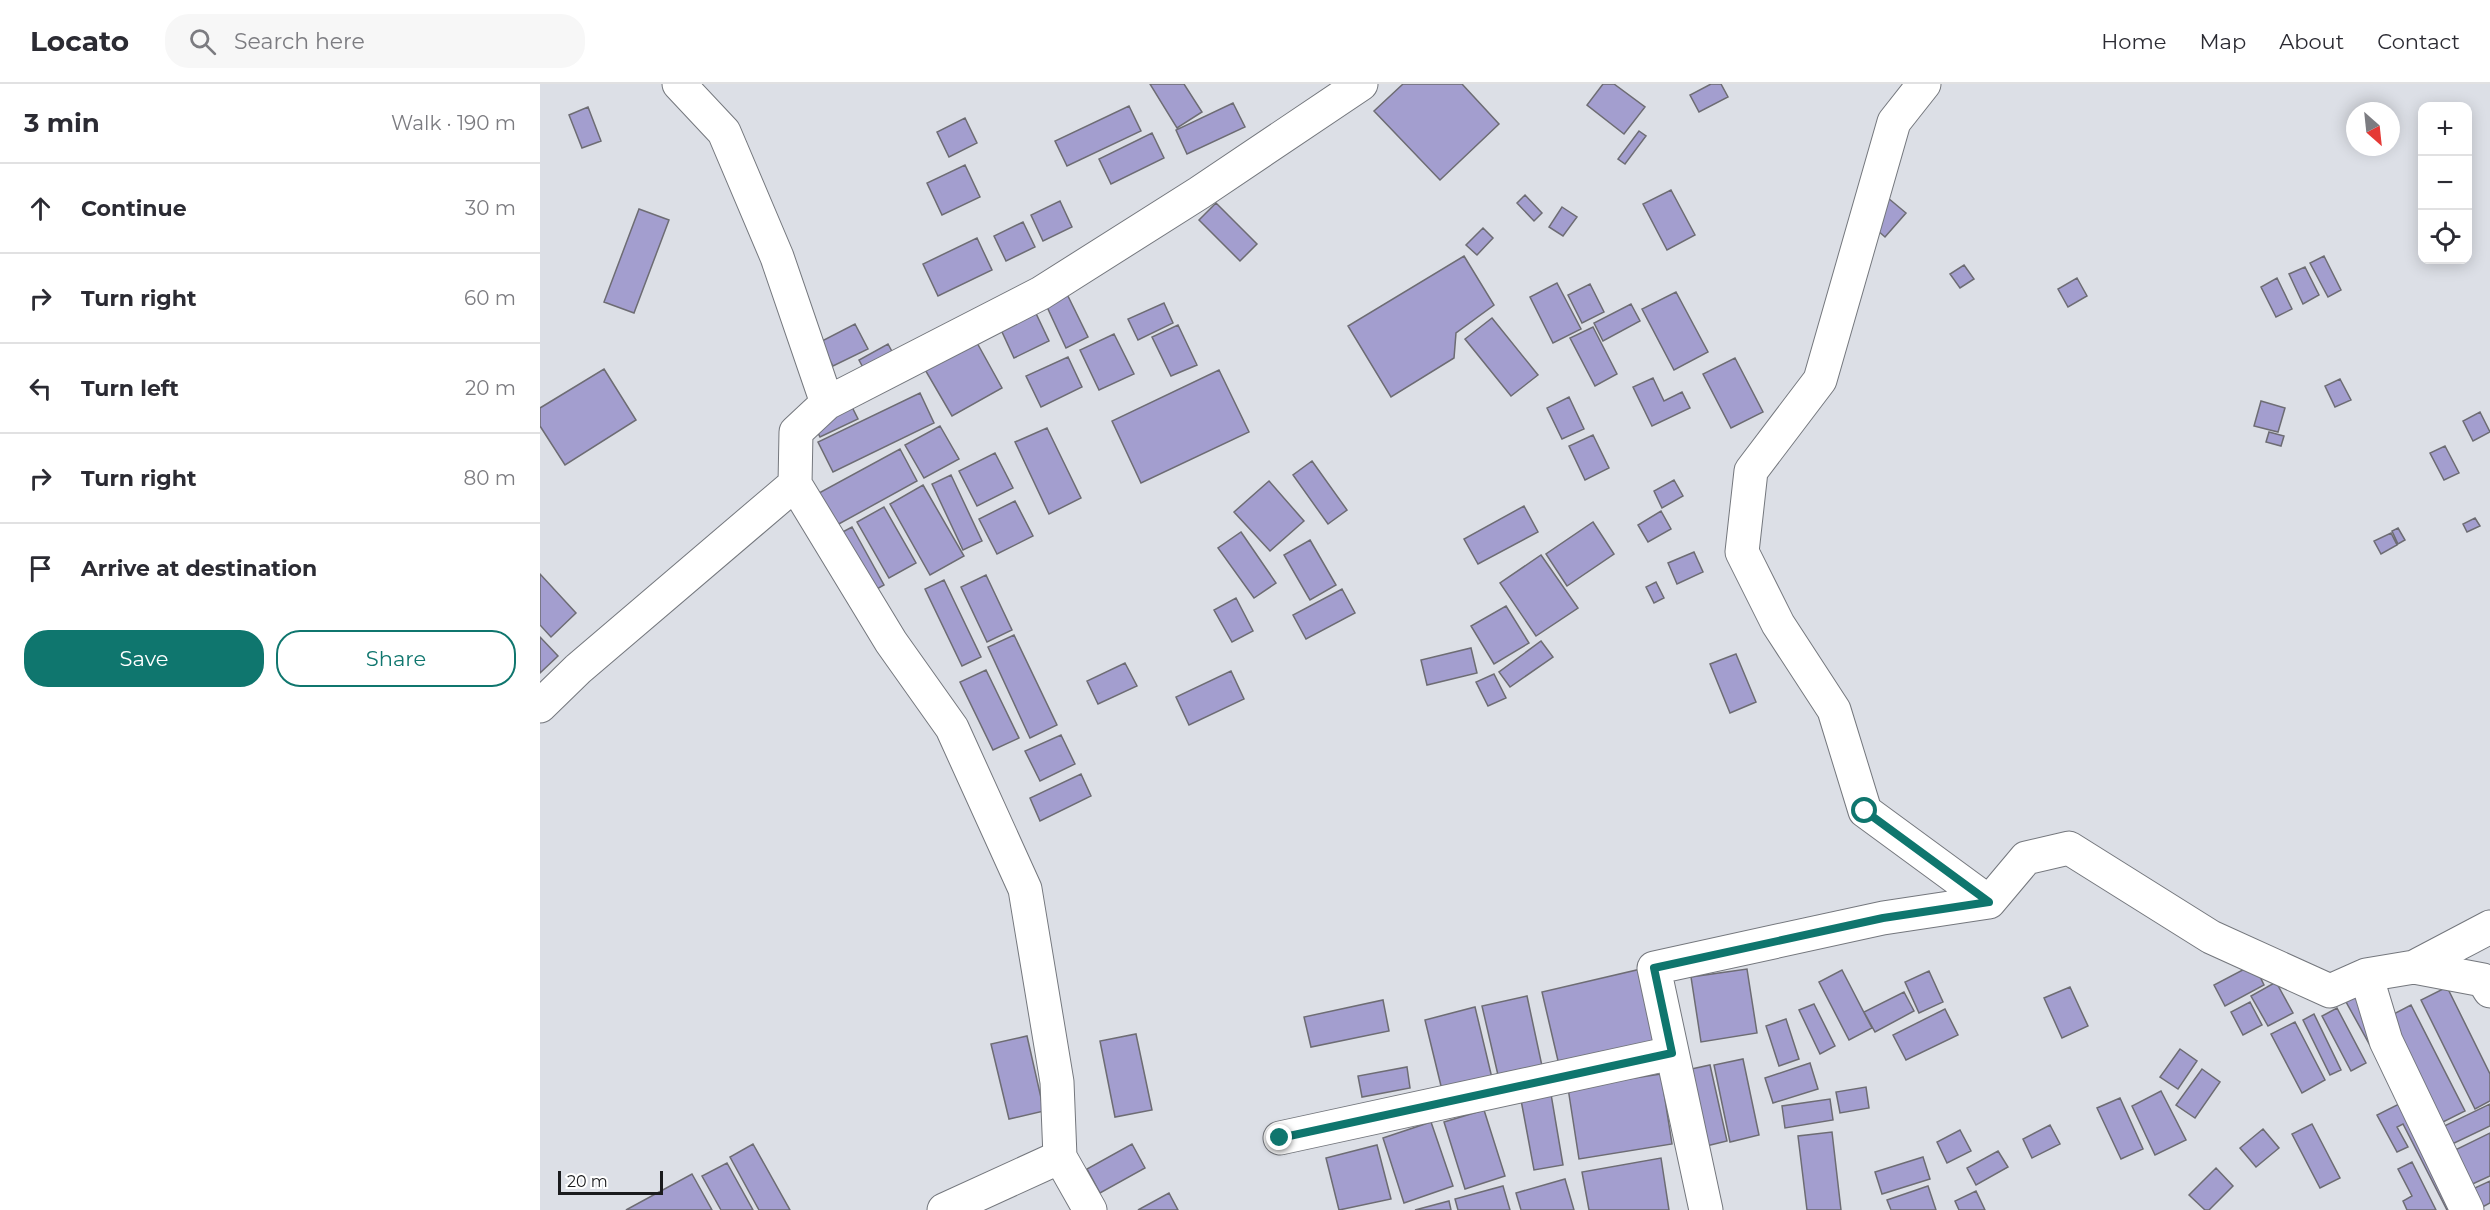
<!DOCTYPE html>
<meta charset="utf-8">
<style>
body{margin:0;font-family:Montserrat,sans-serif;background:#f7f7f7;color:#2b2b33}
.controls{position:absolute;right:18px;top:18px;display:grid;overflow:hidden;border-radius:12px;box-shadow:0 3px 15px #0003}
.controls button{width:54px;height:54px;display:grid;place-items:center;padding:0;border:0;border-bottom:2px solid #e1e1e2;background:#fff;color:#2b2b33;font:30px sans-serif}
.compass{position:absolute;left:1806px;top:18px;width:54px;height:54px;border-radius:50%;background:#fff;box-shadow:0 3px 15px #0003;rotate:153deg}
.scale{position:absolute;left:18px;bottom:15px;width:105px;box-sizing:border-box;padding-left:6px;border:3px solid #1a1b1d;border-top:0;font-size:16px;line-height:21px;white-space:nowrap;color:#1a1b1d;-webkit-text-stroke:4px #fff;paint-order:stroke}
.stop{position:absolute;width:18px;height:18px;margin:-14px;border:4px solid #0f766e;border-radius:50%;background:#fff}
.stop.end{background:#0f766e;border-color:#fff;box-shadow:0 2px 6px #0008}
.list{margin:0;padding:0;list-style:none}
h2{display:flex;justify-content:space-between;align-items:center;height:78px;margin:0;padding:0 24px;font-size:26px}
h2 small{font-size:20px;font-weight:400;color:#7c7c81}
.list li{display:grid;grid-template-columns:39px 1fr auto;gap:18px;align-items:center;box-sizing:border-box;height:90px;padding:0 24px;border-top:2px solid #e1e1e2}
.list b{display:block;font-size:22px;white-space:nowrap}
.list em{font-size:20px;font-style:normal;color:#7c7c81}
.actions{display:flex;gap:12px;padding:18px 24px}
.actions a{flex:1;padding:14px 0;border:2px solid #0f766e;border-radius:24px;text-align:center;font-size:21px;color:#0f766e}
.actions .main{background:#0f766e;color:#fff}
.icon{flex:none;width:33px;height:33px;fill:none;stroke:currentColor;stroke-width:2;stroke-linecap:round;stroke-linejoin:round}
.map{position:relative;flex:none;width:1950px;height:1126px;overflow:hidden}
header{display:flex;align-items:center;gap:36px;box-sizing:border-box;height:84px;padding:0 30px;background:#fff;border-bottom:2px solid #e1e1e2}
header strong{font-size:28px}
nav{display:flex;gap:33px;margin-inline-start:auto;font-size:21px}
.search{width:420px;height:54px;background:#f7f7f7;display:flex;align-items:center;gap:15px;box-sizing:border-box;padding:0 21px;border-radius:24px;color:#7c7c81;font-size:22px}
main{display:flex}
aside{flex:1;background:#fff}
.map>svg:first-child{display:block}
.building{fill:#a39ecf;stroke:#6d6c73;stroke-width:1.5}
.lines{fill:none;stroke-linecap:round;stroke-linejoin:round}
.minor-casing{stroke:#74777d;stroke-width:35}
.minor{stroke:#fff;stroke-width:33}
.route{stroke:#0f766e;stroke-width:8}
</style>
<header>
<strong>Locato</strong>
<div class="search"><svg class="icon" aria-label="search" viewBox="0 0 24 24"><circle cx="10" cy="10" r="6"/><path d="M15 15l6 6"/></svg>Search here</div>
<nav><a>Home</a><a>Map</a><a>About</a><a>Contact</a></nav>
</header>
<main>
<aside>
<h2>3 min<small>Walk · 190 m</small></h2>
<ul class="list">
<li><svg class="icon" aria-label="ahead" viewBox="0 0 24 24"><path d="M12 20V5M6 11l6-6 6 6"/></svg><div><b>Continue</b></div><em>30 m</em></li>
<li><svg class="icon" aria-label="right" viewBox="0 0 24 24"><path d="M7 20v-9h11M14 6l5 5-5 5"/></svg><div><b>Turn right</b></div><em>60 m</em></li>
<li><svg class="icon" aria-label="left" viewBox="0 0 24 24"><path d="M17 20v-9H6M10 6l-5 5 5 5"/></svg><div><b>Turn left</b></div><em>20 m</em></li>
<li><svg class="icon" aria-label="right" viewBox="0 0 24 24"><path d="M7 20v-9h11M14 6l5 5-5 5"/></svg><div><b>Turn right</b></div><em>80 m</em></li>
<li><svg class="icon" aria-label="arrive" viewBox="0 0 24 24"><path d="M6 21V4h12l-3 4 3 4H6"/></svg><div><b>Arrive at destination</b></div></li>
</ul>
<div class="actions"><a class="main">Save</a><a>Share</a></div>
</aside>
<div class="map">
<svg width="1950" height="1126" viewBox="0 0 1950 1126">
<rect width="100%" height="100%" fill="#dcdfe6"/>
<!-- building -->
<path class="building" d="M610 0H644L662 28 637 44Z
M863 0H922L959 40 900 96 834 27Z
M1063 0H1074L1105 23 1084 50 1047 21Z
M1171 0H1181L1188 13 1159 28 1150 11Z
M693 19 705 43 647 70 636 46Z
M589 22 601 47 527 82 515 57Z
M48 23 61 57 42 64 29 31Z
M425 34 437 59 409 73 397 48Z
M1099 47 1106 52 1085 80 1078 75Z
M612 49 624 74 571 100 559 75Z
M425 81 440 113 402 131 387 99Z
M1131 106 1155 151 1127 166 1103 120Z
M985 111 1002 129 994 137 977 119Z
M1348 114 1366 129 1345 153 1328 138Z
M520 117 532 143 503 157 491 131Z
M676 119 717 160 700 177 659 136Z
M1022 123 1037 133 1023 152 1009 143Z
M99 125 129 136 94 229 64 218Z
M483 138 495 163 466 177 454 152Z
M943 144 953 154 937 171 926 161Z
M437 154 452 186 398 212 383 180Z
M924 172 954 221 916 249 914 274 851 313 808 242Z
M1784 172 1801 206 1788 213 1770 179Z
M1424 181 1434 195 1420 204 1410 190Z
M1765 183 1779 211 1763 220 1749 190Z
M1537 194 1547 212 1528 223 1518 205Z
M1737 194 1752 225 1736 233 1721 203Z
M1017 199 1041 245 1013 259 990 213Z
M1050 200 1064 228 1042 239 1028 211Z
M523 202 548 253 526 264 502 212Z
M1136 208 1168 268 1134 286 1102 225Z
M624 219 633 239 598 256 588 235Z
M1091 220 1100 237 1063 257 1054 239Z
M492 221 509 257 474 274 457 237Z
M952 234 998 291 971 312 925 255Z
M315 240 328 265 293 282 280 258Z
M638 241 657 281 631 292 612 253Z
M1053 243 1077 290 1055 302 1030 254Z
M431 248 462 304 412 332 380 277Z
M574 250 594 290 559 306 540 266Z
M348 260 356 275 327 291 319 276Z
M528 273 542 303 501 323 486 292Z
M1195 274 1223 328 1191 344 1163 290Z
M64 285 96 336 25 381 0 342V324Z
M679 286 709 348 601 399 572 337Z
M1113 294 1124 317 1142 308 1150 324 1112 342 1093 303Z
M1800 295 1811 316 1795 323 1785 302Z
M380 309 394 339 293 388 278 358Z
M1029 313 1044 345 1022 355 1007 324Z
M309 317 318 335 280 353 271 335Z
M1721 317 1745 324 1738 348 1714 342Z
M1940 328 1950 348 1933 357 1923 337Z
M400 342 419 375 384 394 365 361Z
M507 344 541 414 509 430 475 358Z
M1729 348 1744 352 1741 362 1726 358Z
M1053 351 1069 384 1045 396 1029 362Z
M1905 362 1919 389 1904 396 1890 369Z
M360 365 377 397 297 441 279 409Z
M455 369 473 404 437 422 419 387Z
M772 377 807 426 788 440 753 391Z
M411 391 442 457 423 466 392 400Z
M1134 396 1143 412 1122 424 1114 407Z
M729 397 764 437 730 467 694 428Z
M383 401 424 472 390 491 350 420Z
M475 417 493 452 457 470 439 435Z
M984 422 998 448 938 480 924 455Z
M344 423 376 479 349 494 317 438Z
M1121 427 1131 445 1108 458 1098 441Z
M1935 434 1940 442 1927 448 1923 440Z
M1053 438 1074 470 1027 502 1006 470Z
M312 443 344 501 328 510 295 452Z
M1858 444 1865 456 1858 460 1852 447Z
M701 448 736 499 714 514 678 464Z
M1851 449 1857 461 1841 470 1834 457Z
M770 456 796 501 770 516 744 471Z
M1154 468 1163 488 1137 500 1128 479Z
M1001 471 1038 524 996 552 960 499Z
M0 490 36 529 11 553 0 541Z
M446 491 472 546 447 558 421 503Z
M404 496 441 573 422 582 385 505Z
M1116 498 1124 514 1114 519 1106 503Z
M802 505 815 529 766 555 753 531Z
M696 514 713 547 692 558 674 526Z
M966 522 989 559 954 580 931 542Z
M474 551 517 641 490 654 448 563Z
M0 553 18 572 0 589Z
M1001 557 1013 573 970 603 959 588Z
M931 564 937 589 887 601 881 576Z
M1196 570 1216 618 1190 629 1170 580Z
M585 579 597 602 558 620 547 597Z
M446 586 479 654 453 666 420 598Z
M691 587 704 615 649 641 636 613Z
M954 590 966 614 948 622 936 598Z
M521 651 535 680 500 697 485 667Z
M541 690 551 712 500 737 490 714Z
M1714 880 1724 901 1685 922 1674 901Z
M1101 885 1118 958 1019 981 1002 908Z
M1207 885 1217 949 1161 958 1151 893Z
M1302 886 1332 944 1309 956 1279 898Z
M1389 887 1403 918 1379 929 1365 898Z
M1736 898 1753 929 1728 942 1711 912Z
M1530 903 1548 942 1522 954 1504 914Z
M1907 903 1950 990V1017L1935 1025 1881 916Z
M1364 908 1374 927 1335 948 1324 928Z
M1818 909 1838 976 1805 916Z
M987 912 1002 982 958 991 942 922Z
M843 916 849 947 771 963 764 933Z
M1710 918 1722 941 1703 951 1691 928Z
M1274 920 1295 962 1280 970 1259 926Z
M1871 921 1925 1027 1899 1040 1846 934Z
M935 923 952 994 902 1006 885 936Z
M1797 924 1826 979 1811 987 1782 932Z
M1405 925 1418 951 1366 976 1353 951Z
M1774 930 1801 986 1790 991 1763 936Z
M1246 935 1259 975 1239 982 1226 942Z
M1755 938 1785 996 1762 1009 1731 950Z
M596 950 612 1026 575 1033 560 957Z
M487 952 504 1027 469 1035 451 960Z
M1640 965 1657 977 1638 1005 1620 993Z
M1203 975 1219 1051 1190 1058 1174 981Z
M1270 979 1278 1005 1233 1019 1225 994Z
M1170 981 1187 1057 1158 1064 1142 987Z
M867 983 870 1004 822 1013 818 992Z
M1662 985 1680 998 1655 1034 1636 1021Z
M1121 990 1132 1060 1039 1075 1028 1004Z
M1326 1003 1329 1024 1300 1029 1296 1008Z
M1621 1007 1646 1056 1615 1071 1592 1022Z
M1011 1010 1023 1081 994 1086 981 1016Z
M1580 1014 1603 1065 1581 1075 1557 1024Z
M1871 1014 1917 1126H1907L1863 1040 1857 1043 1868 1063 1857 1068 1837 1031Z
M1290 1015 1293 1036 1245 1044 1242 1022Z
M1950 1020V1042L1906 1063 1898 1045Z
M944 1026 965 1092 925 1105 904 1038Z
M891 1038 913 1102 864 1119 843 1054Z
M1772 1040 1800 1094 1780 1104 1752 1050Z
M1510 1041 1520 1060 1492 1074 1483 1055Z
M1723 1045 1739 1064 1716 1083 1700 1064Z
M1420 1046 1431 1067 1407 1079 1397 1058Z
M1292 1048 1301 1126H1267L1258 1052Z
M1950 1049V1092L1926 1103 1909 1069Z
M213 1060 250 1126H219L190 1073Z
M592 1060 605 1084 560 1109 547 1085Z
M837 1061 851 1115 799 1126 786 1074Z
M1458 1067 1468 1083 1436 1101 1427 1084Z
M1383 1073 1390 1095 1342 1110 1335 1088Z
M1121 1074 1129 1126H1049L1042 1088Z
M1872 1078 1896 1126H1867L1863 1117 1872 1112 1858 1085Z
M187 1079 213 1126H181L162 1092Z
M1676 1084 1693 1102 1669 1126H1665L1649 1111Z
M152 1090 172 1126H86Z
M1025 1095 1034 1126H981L976 1109Z
M1950 1097V1119L1937 1126 1924 1109Z
M963 1102 970 1126H918L915 1115Z
M1388 1102 1396 1126H1351L1347 1116Z
M1436 1107 1445 1126H1419L1415 1117Z
M629 1109 638 1126H598Z
M909 1117 911 1126H875Z"/>
<g class="lines">
<!-- minor casing -->
<g class="minor-casing">
<path id="minor" d="M139 0 184 48 237 173 287 319
M1384 0 1354 38 1280 296 1211 387 1202 468 1238 540 1294 626 1325 727 1449 818
M0 622 38 585 255 400
M1874 883 1943 896 1950 907
M1826 891 1846 957 1927 1126
M740 1054 1132 969
M520 1073 550 1126
M404 1126 520 1073 517 998 485 805 412 644 351 558 255 400 256 348 287 319 501 209 659 109 821 0
M1166 1126 1114 884 1343 834 1449 818 1486 774 1529 764 1671 853 1790 907 1826 891 1874 883 1950 843"/>
</g>
<!-- minor -->
<use href="#minor" class="minor"/>
</g>
<g class="lines">
<!-- route -->
<path class="route" d="M740 1054 1132 969 1114 884 1343 834 1449 818 1325 727"/>
</g>
</svg>
<div class="controls">
<button>+</button>
<button>−</button>
<button><svg class="icon" aria-label="locate" viewBox="0 0 24 24"><circle cx="12" cy="12" r="6"/><path d="M12 2v4M12 18v4M2 12h4M18 12h4"/></svg></button>
</div>
<svg class="compass" viewBox="-18 -18 36 36"><path d="M0-13l5 13h-10z" fill="#e53935"/><path d="M0 13l5-13h-10z" fill="#7c7c81"/></svg>
<div class="scale">20 m</div>
<div class="stop" style="left:1325px;top:727px"></div>
<div class="stop end" style="left:740px;top:1054px"></div>
</div>
</main>
